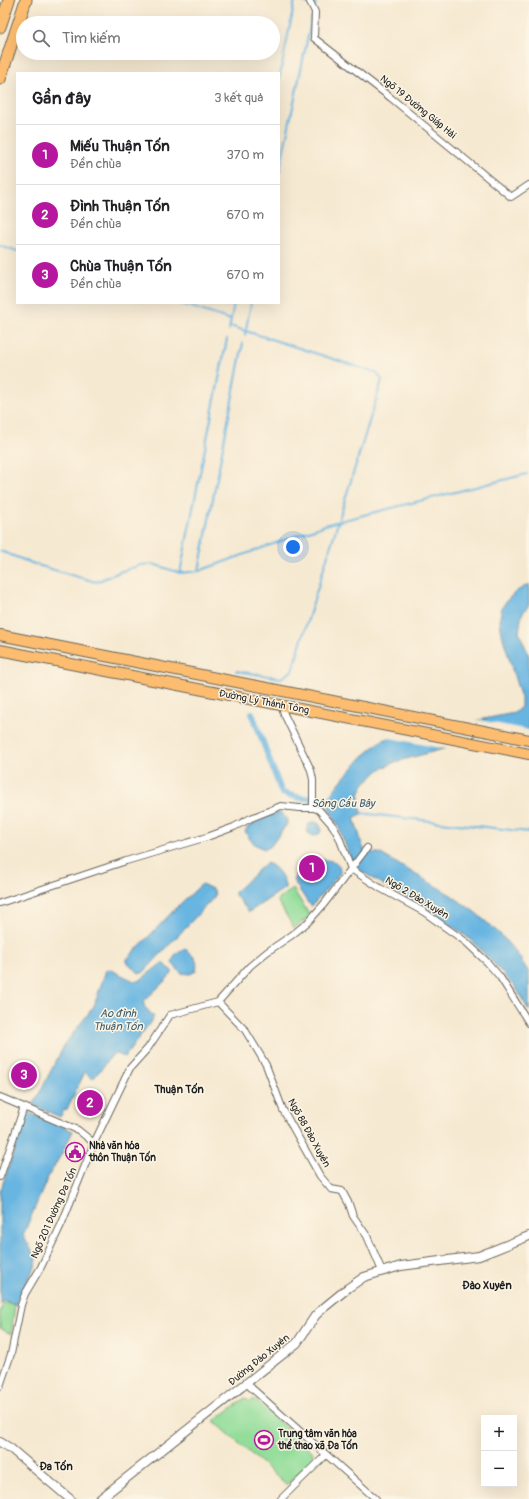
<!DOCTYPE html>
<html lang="vi">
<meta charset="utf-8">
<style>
body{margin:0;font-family:Pangolin,sans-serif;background:#f6f6f6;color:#202124}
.controls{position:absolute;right:12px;bottom:12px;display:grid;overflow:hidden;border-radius:0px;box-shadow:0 4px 16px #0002}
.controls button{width:36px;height:36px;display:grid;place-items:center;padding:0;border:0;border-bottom:1px solid #e0e0e0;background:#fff;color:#202124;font:20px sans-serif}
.you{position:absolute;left:293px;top:547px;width:14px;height:14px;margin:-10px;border:3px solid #fff;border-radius:50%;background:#1a73e8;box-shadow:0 0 0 6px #1a73e833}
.badge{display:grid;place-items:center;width:26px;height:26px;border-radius:50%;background:#b5179e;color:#fff;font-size:13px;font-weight:700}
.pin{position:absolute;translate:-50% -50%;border:2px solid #fff;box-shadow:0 1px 4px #0006}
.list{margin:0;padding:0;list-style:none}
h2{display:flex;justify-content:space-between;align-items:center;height:52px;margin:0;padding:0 16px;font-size:17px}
h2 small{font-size:13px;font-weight:400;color:#757577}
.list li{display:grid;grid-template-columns:26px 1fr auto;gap:12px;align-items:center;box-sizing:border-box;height:60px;padding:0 16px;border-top:1px solid #e0e0e0}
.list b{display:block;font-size:15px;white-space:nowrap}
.list p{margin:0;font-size:13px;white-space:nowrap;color:#757577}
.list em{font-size:13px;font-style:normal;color:#757577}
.icon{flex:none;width:22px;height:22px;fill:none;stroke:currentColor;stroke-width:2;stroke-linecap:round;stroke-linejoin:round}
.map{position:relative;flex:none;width:529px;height:1499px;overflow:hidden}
.search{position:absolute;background:#fff;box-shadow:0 4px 16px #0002;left:16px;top:16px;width:264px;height:44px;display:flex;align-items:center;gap:10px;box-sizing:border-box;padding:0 14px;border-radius:22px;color:#757577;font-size:15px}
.panel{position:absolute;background:#fff;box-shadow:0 4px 16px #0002;left:16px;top:72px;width:264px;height:232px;border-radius:0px}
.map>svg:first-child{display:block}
.green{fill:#91dd99;stroke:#567c5a}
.water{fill:#67b5e1;stroke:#42687e}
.pier{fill:#f6e9d1}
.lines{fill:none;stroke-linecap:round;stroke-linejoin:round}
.stream{stroke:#67b5e1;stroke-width:2}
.canal{stroke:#67b5e1;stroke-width:6}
.minor-casing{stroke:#68645b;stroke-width:8}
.tertiary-casing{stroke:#68645b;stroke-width:10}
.primary-casing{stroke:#68645b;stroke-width:12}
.trunk-casing{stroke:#68645b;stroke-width:13}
.minor{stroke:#fff;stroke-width:6}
.tertiary{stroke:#fff;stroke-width:8}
.primary{stroke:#fcbd6f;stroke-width:10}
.trunk{stroke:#fcbd6f;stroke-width:11}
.labels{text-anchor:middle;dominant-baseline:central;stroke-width:3;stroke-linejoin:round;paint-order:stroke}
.street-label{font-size:10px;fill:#1c1c1c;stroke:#fcf5e5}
.poi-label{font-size:10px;font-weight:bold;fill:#1c1c1c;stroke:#fcf5e5;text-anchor:start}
.water-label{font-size:11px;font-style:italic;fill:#3a596b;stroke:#fcf5e5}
.neighbourhood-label{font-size:11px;font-weight:bold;fill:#1c1c1c;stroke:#fcf5e5}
</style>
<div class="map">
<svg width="529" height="1499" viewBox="0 0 529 1499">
<rect width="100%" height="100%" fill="#fcf5e5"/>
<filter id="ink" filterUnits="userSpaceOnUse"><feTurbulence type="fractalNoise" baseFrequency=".025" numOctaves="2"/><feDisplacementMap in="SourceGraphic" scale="8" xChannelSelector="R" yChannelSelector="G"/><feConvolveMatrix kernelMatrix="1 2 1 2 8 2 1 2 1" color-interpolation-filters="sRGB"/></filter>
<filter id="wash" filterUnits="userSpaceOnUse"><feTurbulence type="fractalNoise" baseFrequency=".012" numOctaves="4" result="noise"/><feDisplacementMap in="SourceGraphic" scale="16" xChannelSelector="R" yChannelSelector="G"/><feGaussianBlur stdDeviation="0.9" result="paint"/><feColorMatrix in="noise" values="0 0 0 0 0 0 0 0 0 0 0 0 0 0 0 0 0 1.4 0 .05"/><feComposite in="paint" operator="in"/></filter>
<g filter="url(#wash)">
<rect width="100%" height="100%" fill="#f6e9d1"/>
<!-- green -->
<path class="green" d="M293 889 310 916 294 928 277 900Z
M6 1302 15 1305 11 1334 0 1328V1312L3 1303Z
M245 1398 250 1402 254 1399 312 1451 314 1459 286 1485 214 1421Z"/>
<!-- water -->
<path class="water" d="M529 584V605L522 614 519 632 529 656V732L443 749 395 762 379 770 364 784 360 792 358 804 361 810V814L354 818 364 850 369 853H379L451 895 476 913 501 935 518 955 529 973V1011L516 988 479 948 466 936 435 914 392 890 356 868 350 857 337 823 325 802 344 777 351 770 362 757 381 741 388 738 514 713 521 707V698C518 689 515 679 512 669 509 653 494 622 503 606 509 596 519 589 529 584Z
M276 813C282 813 284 815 287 820V824L270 847 265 849C256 847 249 840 245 831L249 826Z
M307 829a7 7 0 1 1 14 0a7 7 0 1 1-14 0Z
M305 859C312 859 328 859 335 862 339 864 340 869 340 873L312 906 308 903 293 880Z
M266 863C275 864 286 879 285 888L249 912 235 895V892Z
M202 884 214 890 215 896 143 973H139L127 962V959L180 904Z
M185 949C193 955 199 960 196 971L190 974 181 973 172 963C174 955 177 951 185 949Z
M162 963 165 964 172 971V974L144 1001V1006L154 1017 125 1057 114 1053 93 1079 85 1072 66 1111 64 1110 60 1117 33 1105 65 1044 94 1006 106 970 109 969 134 981H139Z
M27 1112 73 1131 61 1155 49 1175 23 1235 36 1258 35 1267 22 1290 16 1304 3 1300 0 1305V1192Z"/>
<!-- pier -->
<path class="pier" d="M474 719 529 730V734L450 750 385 737Z"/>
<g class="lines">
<!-- stream -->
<path class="stream" d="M299 0 309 4
M315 6 316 0
M279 80 295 0
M279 173 312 17
M0 245 17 251
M179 303 231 320
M230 326 377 373 382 380 292 671 281 678 236 671
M229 330 234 303
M245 335 251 303
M0 551 37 565 96 582 122 571 141 565 153 564 180 573 199 571 328 524 527 474
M199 571 243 343
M180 573 227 339
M359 813 529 832"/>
<!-- canal -->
<path class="canal" d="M252 713 282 793 301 798 335 799"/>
</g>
</g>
<g filter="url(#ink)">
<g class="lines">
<!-- minor casing -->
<g class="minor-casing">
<path id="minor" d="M309 0 315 12 314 38 391 98 511 197 529 185
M282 706 284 714 311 770 313 780V808
M351 869 380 888 424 912 466 942 487 962 500 977 529 1023
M0 903 126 861 207 837 234 827 251 818 281 806 299 808H314L319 810 333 826 339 837 351 869
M218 1002 245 1030 256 1048 266 1065 283 1110 320 1176 331 1189 342 1191 349 1204 353 1216 367 1236 382 1271
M0 1097 78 1130 94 1143
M0 1177 24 1107
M246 1383 376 1499
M0 1386 11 1354 21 1305 25 1294 41 1267 62 1223 94 1143 130 1068 148 1048 170 1015 218 1002 250 966 267 952 292 935 308 922 324 904 367 848
M281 1499 326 1455"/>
</g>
<!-- tertiary casing -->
<g class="tertiary-casing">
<path id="tertiary" d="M0 1442 10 1448 70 1499
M100 1499 297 1343 315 1316 321 1310 348 1288 364 1277 401 1266 479 1256 529 1236"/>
</g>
<!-- primary casing -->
<g class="primary-casing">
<path id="primary" d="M0 635 529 740
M0 650 529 754"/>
</g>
<!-- trunk casing -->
<g class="trunk-casing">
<path id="trunk" d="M0 27 9 0
M0 79 26 0"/>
</g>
<!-- minor -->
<use href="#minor" class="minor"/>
<!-- tertiary -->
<use href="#tertiary" class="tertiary"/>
<!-- primary -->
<use href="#primary" class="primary"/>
<!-- trunk -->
<use href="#trunk" class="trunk"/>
</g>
</g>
<!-- icons -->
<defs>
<g id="civic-ring" transform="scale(1)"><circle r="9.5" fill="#fcf5e5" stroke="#b5179e" stroke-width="1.5"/><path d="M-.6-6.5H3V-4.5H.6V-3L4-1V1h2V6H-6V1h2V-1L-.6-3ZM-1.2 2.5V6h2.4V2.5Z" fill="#b5179e"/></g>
<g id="stadium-ring" transform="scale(1)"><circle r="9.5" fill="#fcf5e5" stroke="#b5179e" stroke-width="1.5"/><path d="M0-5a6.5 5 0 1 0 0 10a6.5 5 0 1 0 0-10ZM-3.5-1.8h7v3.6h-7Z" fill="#b5179e"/></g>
</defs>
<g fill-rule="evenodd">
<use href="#civic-ring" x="75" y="1152"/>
<use href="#stadium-ring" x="264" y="1440"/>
</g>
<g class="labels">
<!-- street labels -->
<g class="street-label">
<text transform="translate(418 107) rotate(39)">Ngõ 19 Đường Giáp Hải</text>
<text transform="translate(264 702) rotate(11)">Đường Lý Thánh Tông</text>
<text transform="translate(417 898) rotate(31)">Ngõ 2 Đào Xuyên</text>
<text transform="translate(309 1133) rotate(61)">Ngõ 88 Đào Xuyên</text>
<text transform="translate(54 1213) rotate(-66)">Ngõ 201 Đường Đa Tốn</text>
<text transform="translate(259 1360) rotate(-39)">Đường Đào Xuyên</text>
</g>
<!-- poi labels -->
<g class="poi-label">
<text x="89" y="1146">Nhà văn hóa<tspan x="89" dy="12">thôn Thuận Tốn</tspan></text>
<text x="278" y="1434">Trung tâm văn hóa<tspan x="278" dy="12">thể thao xã Đa Tốn</tspan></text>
</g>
<!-- water labels -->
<g class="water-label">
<text x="343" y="803">Sông Cầu Bây</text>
<text x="118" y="1013">Ao đình<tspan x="118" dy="13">Thuận Tốn</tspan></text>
</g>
<!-- neighbourhood labels -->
<g class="neighbourhood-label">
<text x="179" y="1089">Thuận Tốn</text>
<text x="487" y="1285">Đào Xuyên</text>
<text x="56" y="1466">Đa Tốn</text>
</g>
</g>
</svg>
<div class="controls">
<button>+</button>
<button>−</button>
</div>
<div class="you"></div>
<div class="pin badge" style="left:312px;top:868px">1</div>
<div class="pin badge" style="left:90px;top:1103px">2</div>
<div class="pin badge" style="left:24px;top:1075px">3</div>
<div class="search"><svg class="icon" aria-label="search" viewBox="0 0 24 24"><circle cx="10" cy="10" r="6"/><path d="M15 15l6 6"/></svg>Tìm kiếm</div>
<section class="panel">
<h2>Gần đây<small>3 kết quả</small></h2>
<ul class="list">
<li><span class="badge">1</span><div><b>Miếu Thuận Tốn</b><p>Đền chùa</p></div><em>370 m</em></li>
<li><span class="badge">2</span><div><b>Đình Thuận Tốn</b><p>Đền chùa</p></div><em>670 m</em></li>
<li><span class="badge">3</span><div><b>Chùa Thuận Tốn</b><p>Đền chùa</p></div><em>670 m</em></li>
</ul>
</section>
</div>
